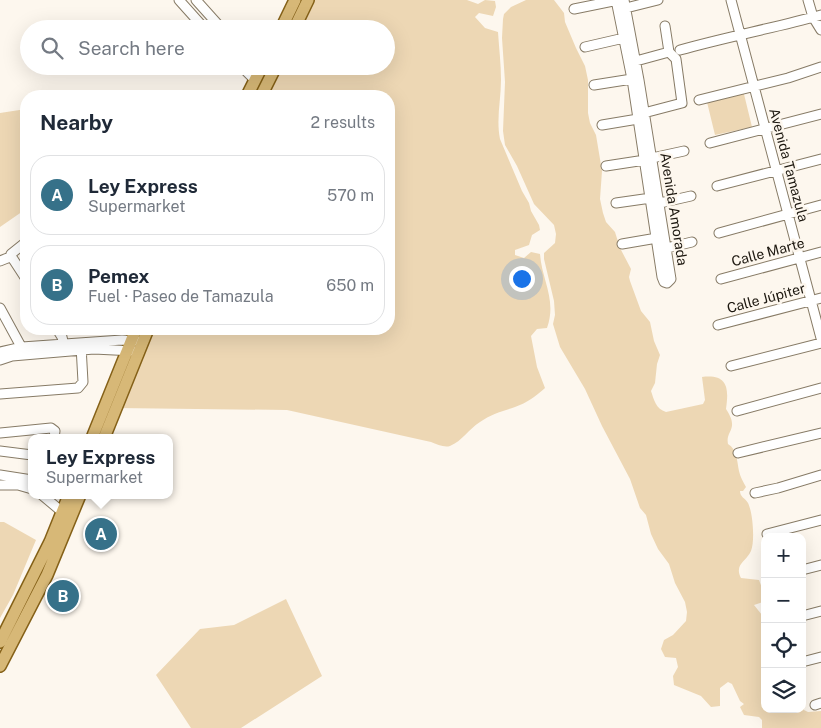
<!DOCTYPE html>
<meta charset="utf-8">
<style>
body{margin:0;font-family:"Public Sans",sans-serif;background:#f6f6f7;color:#1f2937}
.controls{position:absolute;right:15px;bottom:15px;display:grid;overflow:hidden;border-radius:10px;box-shadow:0 5px 20px #0002}
.controls button{width:45px;height:45px;display:grid;place-items:center;padding:0;border:0;border-bottom:1px solid #e0e1e3;background:#fff;color:#1f2937;font:25px sans-serif}
.you{position:absolute;left:521px;top:278px;width:18px;height:18px;margin:-12px;border:4px solid #fff;border-radius:50%;background:#1a73e8;box-shadow:0 0 0 8px #1a73e833}
.badge{display:grid;place-items:center;width:32px;height:32px;border-radius:50%;background:#367189;color:#fff;font-size:16px;font-weight:700}
.pin{position:absolute;translate:-50% -50%;border:2px solid #fff;box-shadow:0 1px 5px #0006}
.popup{position:absolute;left:28px;top:434px;width:145px;height:65px;box-sizing:border-box;display:grid;place-content:center;border-radius:10px;background:#fff;filter:drop-shadow(0 1px 4px #0005);font-size:16px;white-space:nowrap;color:#747a83}
.popup b{font-size:19px;color:#1f2937}
.popup::after{content:'';position:absolute;left:50%;top:100%;margin-left:-10px;border:10px solid transparent;border-top-color:#fff}
.list{margin:0;padding:0;list-style:none}
h2{display:flex;justify-content:space-between;align-items:center;height:65px;margin:0;padding:0 20px;font-size:21px}
h2 small{font-size:16px;font-weight:400;color:#747a83}
.list li{display:grid;grid-template-columns:32px 1fr auto;gap:15px;align-items:center;box-sizing:border-box;height:80px;margin:0 10px 10px;padding:0 10px;border:1px solid #e0e1e3;border-radius:20px}
.list b{display:block;font-size:19px;white-space:nowrap}
.list p{margin:0;font-size:16px;white-space:nowrap;color:#747a83}
.list em{font-size:16px;font-style:normal;color:#747a83}
.icon{flex:none;width:28px;height:28px;fill:none;stroke:currentColor;stroke-width:2;stroke-linecap:round;stroke-linejoin:round}
.map{position:relative;flex:none;width:821px;height:728px;overflow:hidden}
.search{position:absolute;background:#fff;box-shadow:0 5px 20px #0002;left:20px;top:20px;width:375px;height:55px;display:flex;align-items:center;gap:12px;box-sizing:border-box;padding:0 18px;border-radius:28px;color:#747a83;font-size:19px}
.panel{position:absolute;background:#fff;box-shadow:0 5px 20px #0002;left:20px;top:90px;width:375px;height:245px;border-radius:20px}
.map>svg:first-child{display:block}
.green{fill:#edd7b4}
.lines{fill:none;stroke-linecap:round;stroke-linejoin:round}
.minor-casing{stroke:#877b66;stroke-width:11}
.major-casing{stroke:#856118;stroke-width:14}
.minor{stroke:#fff;stroke-width:9}
.major{stroke:#d7b877;stroke-width:11}
.labels{text-anchor:middle;dominant-baseline:central;stroke-width:5;stroke-linejoin:round;paint-order:stroke}
.street-label{font-size:14px;fill:#1d1810;stroke:#fdf7ee}
</style>
<div class="map">
<svg width="821" height="728" viewBox="0 0 821 728">
<rect width="100%" height="100%" fill="#fdf7ee"/>
<!-- green -->
<path class="green" d="M308 0H467L478 4 485 0 495 1 496 7 493 16 479 13 475 17 485 28 498 32C499 48 501 64 501 80 501 100 496 119 500 139L522 191 529 203 531 211 539 225 540 230 532 235 529 245 515 250V255L524 258 531 252 540 254C542 281 557 300 547 328L537 329 531 336 537 367 545 388C536 396 527 403 515 407 503 411 491 414 480 422 469 429 462 441 450 446 444 448 437 444 431 442L287 410 117 408 150 329H389V96H265L279 66H386V29H294Z
M526 0H554L564 13 565 22 576 48 585 66 588 80V113L590 123 596 135 602 171 600 199 603 213 606 222 615 232 620 248 631 269 629 277 630 281 641 311 650 322 654 341 660 355 657 364 655 383 651 391C654 400 656 409 666 412L703 404 705 400 702 377C728 374 729 388 726 409 740 430 725 430 728 444 737 449 737 461 739 471 740 476 743 482 746 487L743 491H740C740 497 745 498 748 503 753 513 755 541 751 551 746 562 734 564 741 578L759 580 762 588 763 602 754 605 762 615 764 631 762 635 765 641V680L762 681 765 709H802V699L804 710 808 712 821 711V728H762V720L759 717 744 715 740 707 744 704 740 701 732 684 728 682 720 688V706L711 707 701 696 674 685 673 676 678 667 676 658 665 657 661 649 664 640 673 635 686 621 687 612 685 602 675 583 669 564 658 549 651 534 646 515 640 508 630 479 602 426 585 389 560 347 553 324 555 315 554 301 544 259V253L555 243 556 234 554 225 534 204 517 166 505 145 503 131 505 82 502 38 503 19 504 14 511 7Z
M743 90 752 127 715 135 706 98Z
M26 109V209L0 227V113Z
M0 522H4L36 540 13 595 0 618Z
M286 599 322 676 241 728H191L156 675 200 629 234 625Z"/>
<g class="lines">
<!-- minor casing -->
<g class="minor-casing">
<path id="minor" d="M179 0 205 29
M196 0 222 29
M616 0 632 79 662 277 664 282 667 283 671 279 639 80 624 0
M731 0 821 338
M808 0 813 17 821 30
M626 8 658 0
M574 9 618 0
M585 47 624 38
M680 50C726 37 774 28 821 15
M636 61 669 52
M241 66 255 80
M594 85 632 79
M699 100 788 78 821 67
M640 114 682 103 676 59 669 52 665 26
M602 125 638 119
M710 143 821 114
M652 158 684 151
M606 166 645 160
M717 186 821 159
M616 203 651 198
M660 203 691 196
M719 233 821 205
M622 244 657 238
M667 248 692 242
M10 257 11 254 26 242
M0 261 10 257 13 259 26 279
M721 279 821 252
M0 308 24 352
M718 325 821 298
M57 329 62 337 65 349
M0 352 22 347 122 340 137 341
M0 360 12 356 94 349 134 351
M731 366 821 343
M0 394 78 388 83 382 81 346
M737 411 821 388
M0 433 51 428 55 431 54 438
M0 451 32 455
M738 453 821 433
M0 475 32 480
M0 485H18L32 489
M755 493 778 488 821 475
M42 495 67 516
M767 534 821 520
M802 570 821 565
M802 616 821 611
M802 662 821 657
M815 705 821 703"/>
</g>
<!-- major casing -->
<g class="major-casing">
<path id="major" d="M281 29 295 0
M294 29 308 0
M247 96 262 66
M261 96 276 66
M92 438 136 329
M104 438 148 329
M0 642 50 542 69 495
M0 666 47 575 80 495"/>
</g>
<!-- minor -->
<use href="#minor" class="minor"/>
<!-- major -->
<use href="#major" class="major"/>
</g>
<g class="labels">
<!-- street labels -->
<g class="street-label">
<text transform="translate(789 165) rotate(75)">Avenida Tamazula</text>
<text transform="translate(674 209) rotate(81)">Avenida Amorada</text>
<text transform="translate(768 252) rotate(-15)">Calle Marte</text>
<text transform="translate(766 298) rotate(-15)">Calle Júpiter</text>
</g>
</g>
</svg>
<div class="controls">
<button>+</button>
<button>−</button>
<button><svg class="icon" aria-label="locate" viewBox="0 0 24 24"><circle cx="12" cy="12" r="6"/><path d="M12 2v4M12 18v4M2 12h4M18 12h4"/></svg></button>
<button><svg class="icon" aria-label="layers" viewBox="0 0 24 24"><path d="M12 4l9 5-9 5-9-5zM3 14l9 5 9-5"/></svg></button>
</div>
<div class="you"></div>
<div class="pin badge" style="left:101px;top:534px">A</div>
<div class="popup"><b>Ley Express</b>Supermarket</div>
<div class="pin badge" style="left:63px;top:596px">B</div>
<div class="search"><svg class="icon" aria-label="search" viewBox="0 0 24 24"><circle cx="10" cy="10" r="6"/><path d="M15 15l6 6"/></svg>Search here</div>
<section class="panel">
<h2>Nearby<small>2 results</small></h2>
<ul class="list">
<li><span class="badge">A</span><div><b>Ley Express</b><p>Supermarket</p></div><em>570 m</em></li>
<li><span class="badge">B</span><div><b>Pemex</b><p>Fuel · Paseo de Tamazula</p></div><em>650 m</em></li>
</ul>
</section>
</div>
